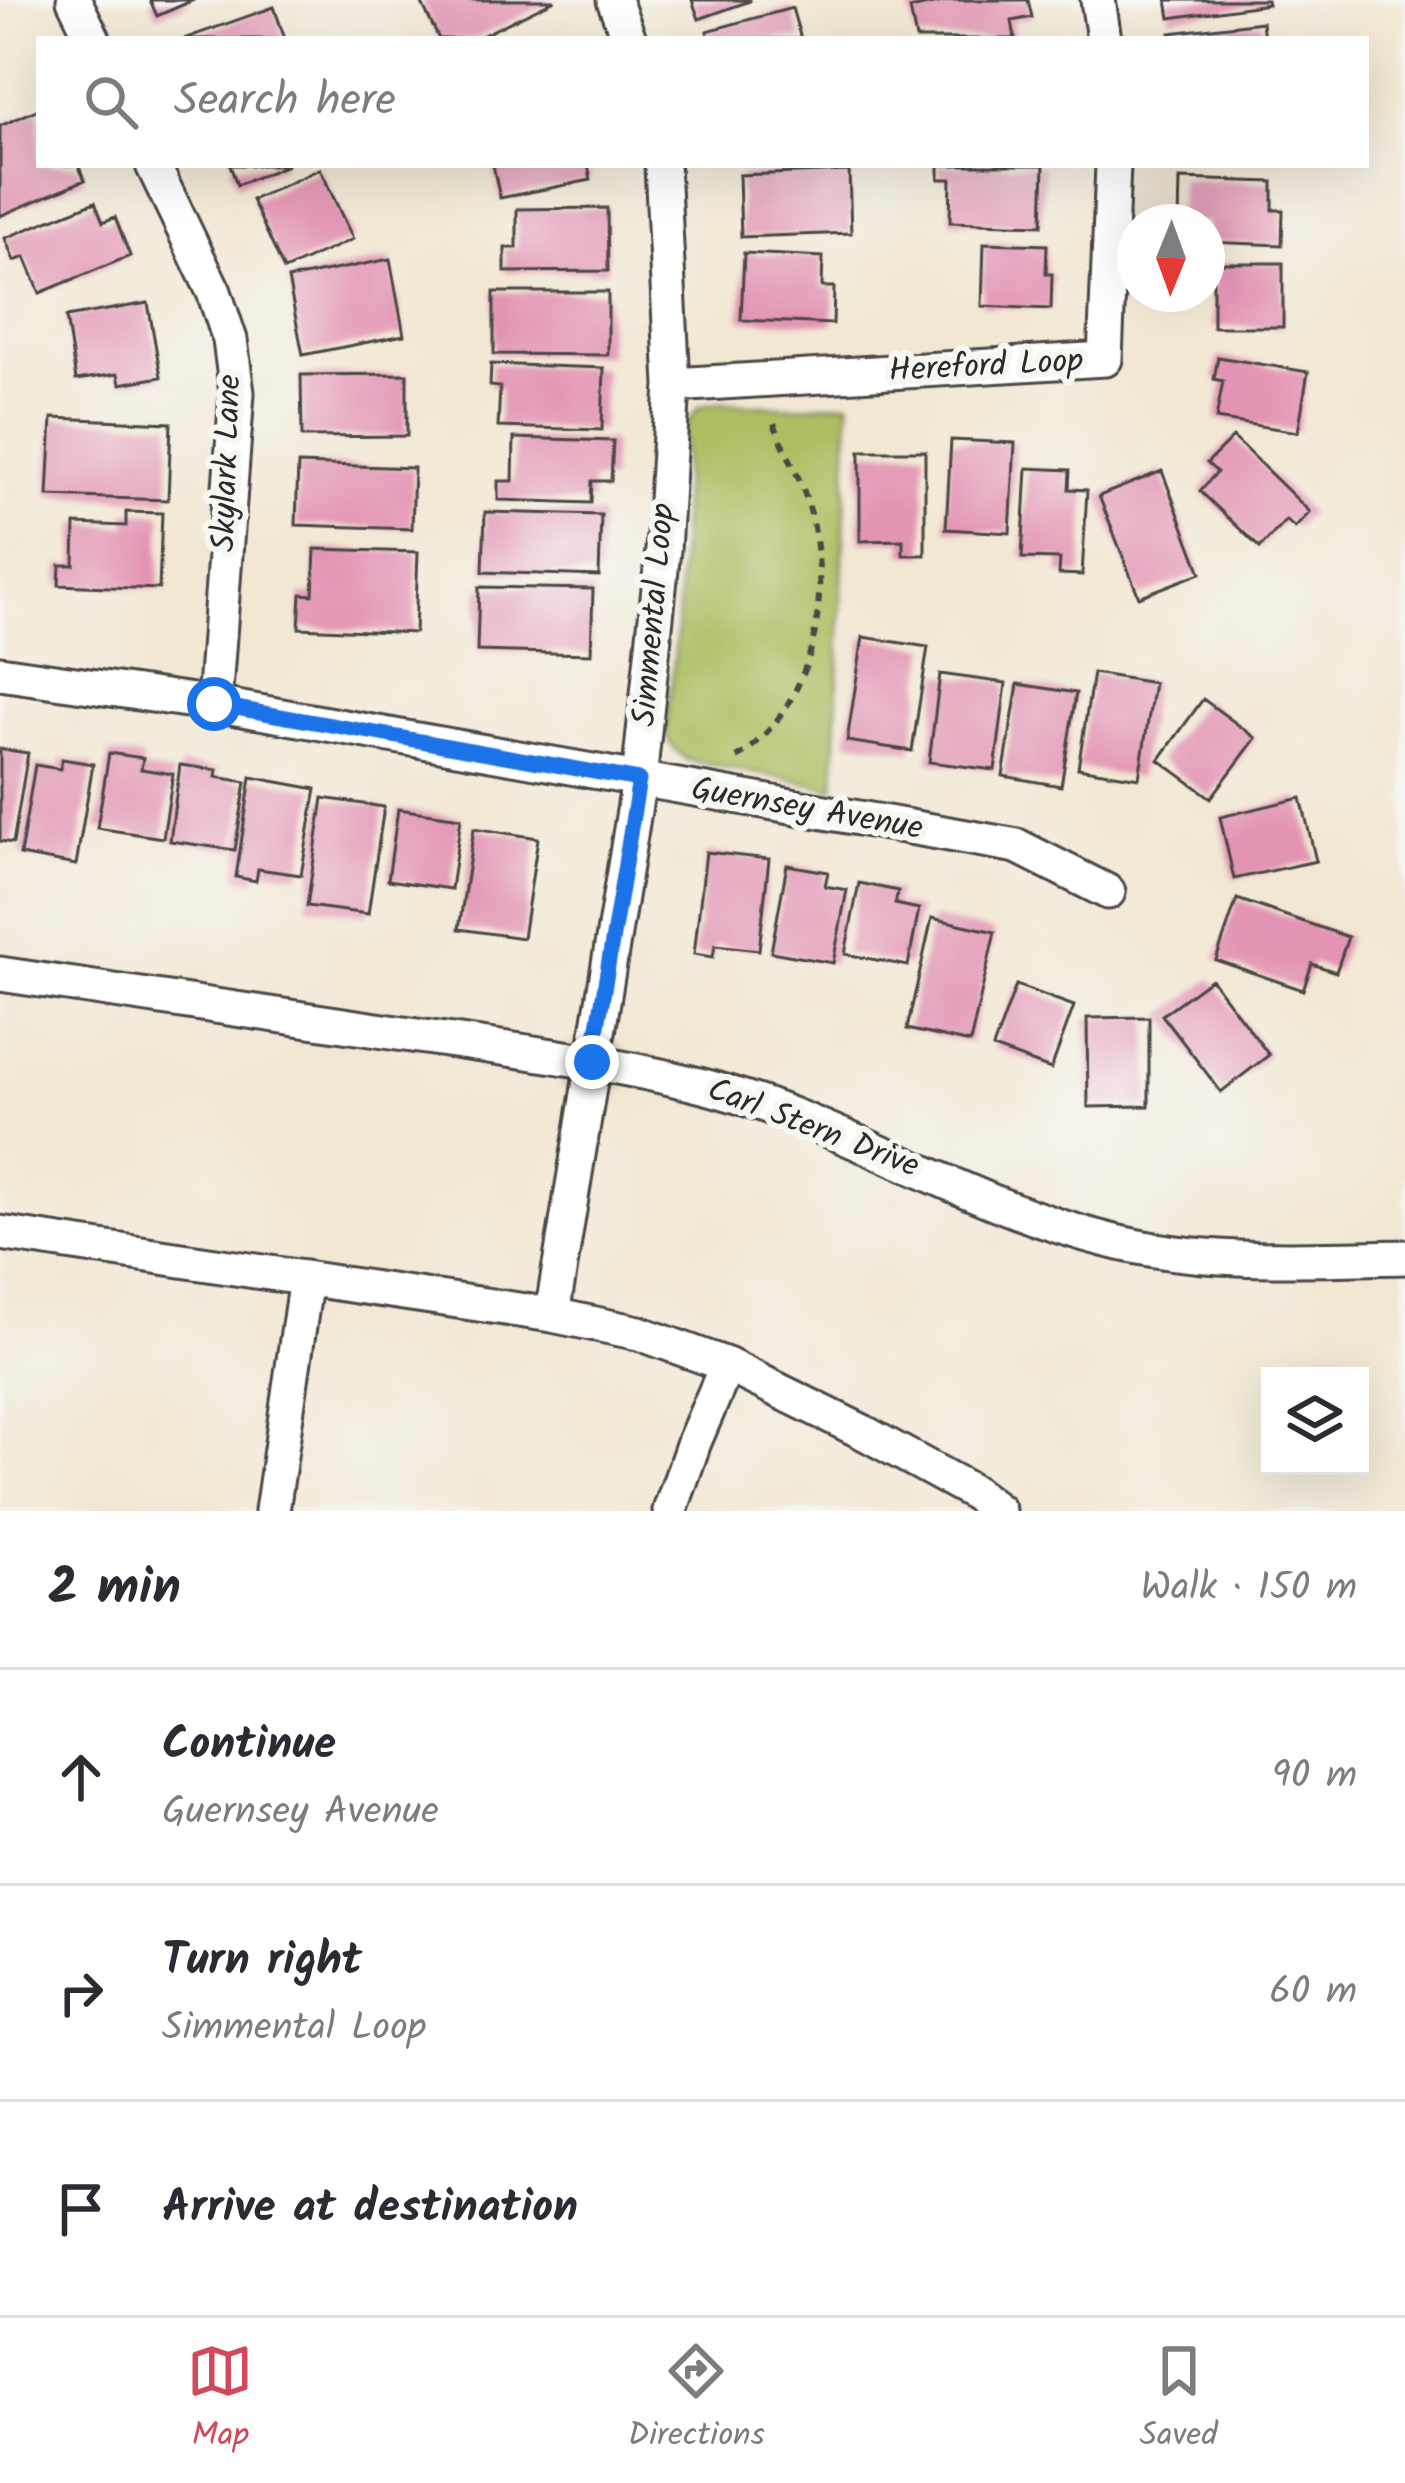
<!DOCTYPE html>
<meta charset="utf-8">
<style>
body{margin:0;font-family:Kalam,sans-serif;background:#f7f7f7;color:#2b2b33}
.controls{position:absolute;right:36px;bottom:36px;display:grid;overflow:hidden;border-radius:0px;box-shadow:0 12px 48px #0002}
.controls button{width:108px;height:108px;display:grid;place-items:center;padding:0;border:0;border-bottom:3px solid #e1e1e2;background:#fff;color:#2b2b33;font:60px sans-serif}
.compass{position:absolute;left:1117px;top:204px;width:108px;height:108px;border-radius:50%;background:#fff;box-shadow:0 12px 48px #0002;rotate:181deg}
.stop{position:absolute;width:36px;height:36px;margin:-27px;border:9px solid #1a73e8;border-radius:50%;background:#fff}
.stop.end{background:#1a73e8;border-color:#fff;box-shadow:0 3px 12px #0008}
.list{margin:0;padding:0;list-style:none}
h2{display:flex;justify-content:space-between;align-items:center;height:156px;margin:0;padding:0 48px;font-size:51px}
h2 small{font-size:39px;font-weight:400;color:#7c7c81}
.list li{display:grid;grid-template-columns:78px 1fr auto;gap:36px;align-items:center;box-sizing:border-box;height:216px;padding:0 48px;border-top:3px solid #e1e1e2}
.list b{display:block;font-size:45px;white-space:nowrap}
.list p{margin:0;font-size:39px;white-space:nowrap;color:#7c7c81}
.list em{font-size:39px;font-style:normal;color:#7c7c81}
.icon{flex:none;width:66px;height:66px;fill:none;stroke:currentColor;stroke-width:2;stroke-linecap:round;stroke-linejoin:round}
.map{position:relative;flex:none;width:1405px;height:1511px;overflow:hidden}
.search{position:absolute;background:#fff;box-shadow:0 12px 48px #0002;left:36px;right:36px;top:36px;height:132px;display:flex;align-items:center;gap:30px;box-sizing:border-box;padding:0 42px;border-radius:0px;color:#7c7c81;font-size:45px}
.sheet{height:804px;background:#fff}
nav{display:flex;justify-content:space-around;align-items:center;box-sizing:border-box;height:168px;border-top:3px solid #e1e1e2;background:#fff;font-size:33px;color:#7c7c81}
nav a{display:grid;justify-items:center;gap:6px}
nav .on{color:#d1495b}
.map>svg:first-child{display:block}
.green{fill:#adbe62;stroke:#6c7446;stroke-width:3}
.building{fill:#e394b4}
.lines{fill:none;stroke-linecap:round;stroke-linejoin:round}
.street-casing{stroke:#494744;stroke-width:39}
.path{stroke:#494744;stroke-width:6;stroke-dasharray:9 9;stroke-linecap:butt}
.street{stroke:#fff;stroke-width:33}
.route{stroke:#1a73e8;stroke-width:15}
.labels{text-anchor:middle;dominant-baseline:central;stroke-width:12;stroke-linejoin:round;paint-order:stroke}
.street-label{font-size:33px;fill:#2b2b2b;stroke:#f6f6f2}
</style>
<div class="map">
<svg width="1405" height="1511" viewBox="0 0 1405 1511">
<rect width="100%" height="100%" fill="#f6f6f2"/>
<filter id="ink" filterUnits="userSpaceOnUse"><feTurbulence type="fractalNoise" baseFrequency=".00833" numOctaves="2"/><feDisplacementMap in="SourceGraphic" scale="24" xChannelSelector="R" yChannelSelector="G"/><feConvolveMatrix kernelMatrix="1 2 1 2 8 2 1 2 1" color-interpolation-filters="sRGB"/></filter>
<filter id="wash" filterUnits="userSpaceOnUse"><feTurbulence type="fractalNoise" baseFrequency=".004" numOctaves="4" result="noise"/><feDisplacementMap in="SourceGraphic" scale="48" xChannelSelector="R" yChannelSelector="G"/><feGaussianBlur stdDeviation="2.7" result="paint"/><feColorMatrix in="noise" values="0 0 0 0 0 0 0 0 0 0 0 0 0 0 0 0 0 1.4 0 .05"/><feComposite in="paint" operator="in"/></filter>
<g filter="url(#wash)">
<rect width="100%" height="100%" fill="#f2e7d3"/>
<!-- green -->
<path class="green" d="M849 402 834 788 687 760 673 747 666 734 677 633 685 427 699 407 719 403 797 407Z"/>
<g id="blocks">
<!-- building -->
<path class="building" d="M150 0H194L157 16Z
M420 0H555L475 39H439Z
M692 0H750V1L699 19Z
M951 0H1028L1032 17 1012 21 1015 39H916L910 9Z
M1167 0H1267L1268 4 1170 18Z
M274 7 285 39H187L186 38Z
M792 8 801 39H709L707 31Z
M1262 22 1264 39H1171L1170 33Z
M39 109V165H78L85 180 0 216V126Z
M230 165H288L237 185Z
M493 165H588L591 180 500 198Z
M939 165H1044L1042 225 950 222 951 179H939Z
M320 169 353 239 284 270 252 200Z
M849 171 851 233 741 237 739 175Z
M1180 179 1273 182V210H1283L1282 245 1207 242V222H1179Z
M95 202 103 222 115 217 130 256 40 293 25 257 14 261 5 238Z
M607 208 608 271 505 272V248H517V209Z
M984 243 1047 245 1046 274H1052L1051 309 982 306Z
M744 253 823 257 822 287H834L833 324 741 320Z
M390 259 404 335 303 355 288 279Z
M1213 263H1283V327H1213Z
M494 292H608V355L494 354Z
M148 303 161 377 120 384 118 374 76 380 66 317Z
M1218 357 1308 372 1298 432 1216 419 1223 381 1214 379Z
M491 364 604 368 602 430 498 427 500 387 490 386Z
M407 374V436L302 437 301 375Z
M52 418 171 423 168 500 48 496Z
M1233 437 1310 512 1295 528 1286 520 1260 548 1200 491 1217 472 1207 463Z
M514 438 613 441 611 481H592L591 503 498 500V481H513Z
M951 440 1015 443 1010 533 946 529Z
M860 451H925V555H903V540L860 541Z
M298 464 414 468 412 529 296 525Z
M1027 468 1070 470 1069 489 1087 490 1082 575 1059 574 1060 559 1022 558Z
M1162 471 1201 573 1139 597 1099 496Z
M126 512 162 513 159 589 59 585 60 565H74L75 524 126 526Z
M485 512 601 515 599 576 483 572Z
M315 549 418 552 415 633 299 628 301 594 313 595Z
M479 587 593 589 591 654 477 651Z
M863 637 928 647 912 751 847 741Z
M1093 673 1154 683 1139 778 1078 768Z
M940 674 1006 683 995 770 929 762Z
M1018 684 1076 693 1061 786 1003 776Z
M1203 699 1256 738 1211 798 1159 760Z
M0 749 28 753 13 843 0 841Z
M109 753 143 758 141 769 173 774 163 838 97 828Z
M62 759 93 764 76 865 20 855 35 765 60 769Z
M180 765 217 770 216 777 246 782 235 850 170 841Z
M251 777 316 789 301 875 258 869 256 881 236 877Z
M323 798 384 807 368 914 307 906Z
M1301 798 1316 861 1234 879 1220 817Z
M398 809 461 818 451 889 388 880Z
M474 828 538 838 523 938 459 929Z
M706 852 769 859 759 950 715 945 713 957 694 954Z
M787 865 828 872 825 886 847 890 833 963 771 952Z
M859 883 898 891 895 904 919 909 908 966 845 954Z
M1237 899 1348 937 1336 972 1312 964 1303 990 1216 960Z
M932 918 995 932 970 1043 907 1029Z
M1211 979 1269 1055 1221 1092 1162 1015Z
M1016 985 1074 1006 1051 1069 993 1048Z
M1149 1017V1106L1088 1107 1087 1018Z"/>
</g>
</g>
<g filter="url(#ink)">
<use href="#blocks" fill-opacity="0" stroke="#494744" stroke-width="3"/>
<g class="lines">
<!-- street casing -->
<g class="street-casing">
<path id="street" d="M74 0 93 39
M614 0 629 39
M1098 0 1104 39
M153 165 214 292 230 340 237 393 214 704
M673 385 1105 359 1113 165
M0 673 214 704 1017 846 1108 892
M0 974C135 994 270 1014 404 1034 500 1048 597 1060 691 1083 835 1117 962 1204 1107 1240 1203 1265 1306 1259 1405 1257
M0 1233 552 1315 639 1333 727 1365 863 1432 973 1492 998 1511
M552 1315 639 780 663 550 673 385 662 165
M272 1511 306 1278
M670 1511 694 1442 727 1365"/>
</g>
<!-- path -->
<path class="path" d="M737 758C815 705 832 600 811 514 803 482 784 449 772 418"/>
<!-- street -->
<use href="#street" class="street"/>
</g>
</g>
<g class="lines" filter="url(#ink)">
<!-- route -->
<path class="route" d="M214 704 639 780 592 1062"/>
</g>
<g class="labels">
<!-- street labels -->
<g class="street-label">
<text transform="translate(986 367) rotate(-3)">Hereford Loop</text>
<text transform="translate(228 463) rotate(-88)">Skylark Lane</text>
<text transform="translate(655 615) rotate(-85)">Simmental Loop</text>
<text transform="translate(807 810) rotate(10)">Guernsey Avenue</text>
<text transform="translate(813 1129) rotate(21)">Carl Stern Drive</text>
</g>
</g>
</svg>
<div class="controls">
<button><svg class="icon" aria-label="layers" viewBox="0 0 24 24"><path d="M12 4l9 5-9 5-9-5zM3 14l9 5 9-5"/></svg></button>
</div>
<svg class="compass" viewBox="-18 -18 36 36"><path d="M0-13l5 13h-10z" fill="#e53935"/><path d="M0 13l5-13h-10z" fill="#7c7c81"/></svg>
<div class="stop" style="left:214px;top:704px"></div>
<div class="stop end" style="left:592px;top:1062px"></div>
<div class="search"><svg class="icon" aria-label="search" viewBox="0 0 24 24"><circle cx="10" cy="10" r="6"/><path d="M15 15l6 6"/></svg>Search here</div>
</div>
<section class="sheet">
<h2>2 min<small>Walk · 150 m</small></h2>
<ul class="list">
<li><svg class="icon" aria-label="ahead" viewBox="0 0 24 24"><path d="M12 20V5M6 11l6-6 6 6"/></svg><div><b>Continue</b><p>Guernsey Avenue</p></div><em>90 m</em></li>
<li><svg class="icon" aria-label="right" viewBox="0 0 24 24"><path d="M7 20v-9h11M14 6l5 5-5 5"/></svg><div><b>Turn right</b><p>Simmental Loop</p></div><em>60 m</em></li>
<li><svg class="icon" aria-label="arrive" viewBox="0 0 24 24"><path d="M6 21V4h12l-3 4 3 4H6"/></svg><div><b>Arrive at destination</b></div></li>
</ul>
</section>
<nav>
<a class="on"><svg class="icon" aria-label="map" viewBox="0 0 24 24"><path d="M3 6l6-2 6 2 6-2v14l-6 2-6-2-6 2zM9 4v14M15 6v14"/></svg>Map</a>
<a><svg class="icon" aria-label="directions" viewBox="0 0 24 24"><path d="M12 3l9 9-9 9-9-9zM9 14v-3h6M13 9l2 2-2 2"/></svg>Directions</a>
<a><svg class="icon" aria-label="saved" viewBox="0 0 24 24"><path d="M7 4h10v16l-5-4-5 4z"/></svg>Saved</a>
</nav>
